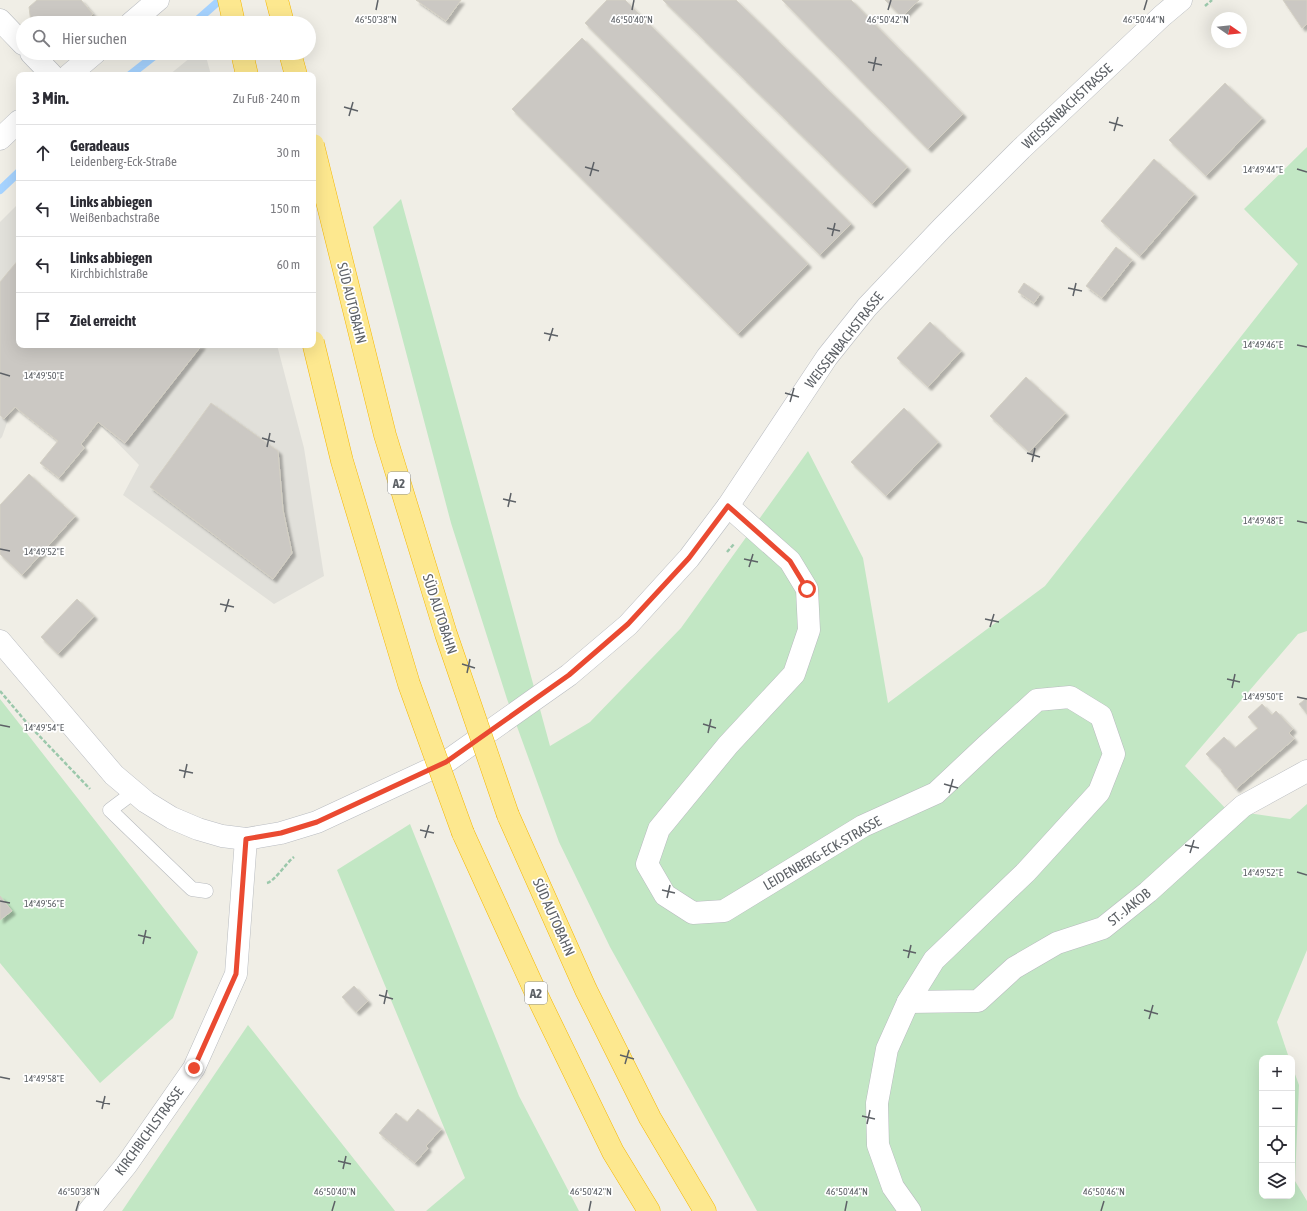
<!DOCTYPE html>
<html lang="de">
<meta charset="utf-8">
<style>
body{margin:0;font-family:"Asap Condensed",sans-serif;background:#f7f7f7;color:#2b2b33}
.controls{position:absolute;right:12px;bottom:12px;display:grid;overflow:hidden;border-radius:8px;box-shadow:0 4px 16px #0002}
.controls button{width:36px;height:36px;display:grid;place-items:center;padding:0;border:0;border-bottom:1px solid #e1e1e2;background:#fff;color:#2b2b33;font:20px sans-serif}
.compass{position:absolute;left:1211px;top:12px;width:36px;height:36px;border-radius:50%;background:#fff;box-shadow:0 4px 16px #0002;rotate:104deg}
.stop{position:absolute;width:12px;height:12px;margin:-9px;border:3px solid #ea4a31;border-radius:50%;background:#fff}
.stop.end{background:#ea4a31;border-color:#fff;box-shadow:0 1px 4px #0008}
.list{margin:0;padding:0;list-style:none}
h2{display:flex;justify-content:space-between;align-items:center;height:52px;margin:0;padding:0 16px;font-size:17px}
h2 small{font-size:13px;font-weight:400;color:#7c7c81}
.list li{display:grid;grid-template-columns:26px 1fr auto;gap:12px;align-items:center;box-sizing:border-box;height:56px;padding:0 16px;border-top:1px solid #e1e1e2}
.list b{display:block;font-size:15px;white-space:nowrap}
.list p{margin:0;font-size:13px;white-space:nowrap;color:#7c7c81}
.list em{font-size:13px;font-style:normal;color:#7c7c81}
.icon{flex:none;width:22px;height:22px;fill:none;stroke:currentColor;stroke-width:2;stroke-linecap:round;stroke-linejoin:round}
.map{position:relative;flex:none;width:1307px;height:1211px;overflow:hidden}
.search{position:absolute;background:#fff;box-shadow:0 4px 16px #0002;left:16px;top:16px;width:300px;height:44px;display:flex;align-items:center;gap:10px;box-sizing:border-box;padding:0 14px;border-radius:22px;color:#7c7c81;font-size:15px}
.panel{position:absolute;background:#fff;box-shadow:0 4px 16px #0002;left:16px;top:72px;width:300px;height:276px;border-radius:8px}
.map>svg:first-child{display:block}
.industrial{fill:#e1e0da}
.green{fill:#c2e7c4}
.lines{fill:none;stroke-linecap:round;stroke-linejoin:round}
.stream{stroke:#a6d3ff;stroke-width:8}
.building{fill:#cbc8c3;stroke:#d4d0c4;filter:url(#shadow)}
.service-casing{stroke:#b8bbbf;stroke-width:15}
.minor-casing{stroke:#b8bbbf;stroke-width:23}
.tertiary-casing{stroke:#b8bbbf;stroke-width:23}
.secondary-casing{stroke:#b9bcc1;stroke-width:23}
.motorway-casing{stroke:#f5b700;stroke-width:23}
.path{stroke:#9bc8ab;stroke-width:2.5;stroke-dasharray:4 2;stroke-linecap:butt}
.service{stroke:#fff;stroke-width:14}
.minor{stroke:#fff;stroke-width:22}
.tertiary{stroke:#fff;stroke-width:22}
.secondary{stroke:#fff;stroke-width:22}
.motorway{stroke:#fde88f;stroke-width:22}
.motorway-bridge-casing{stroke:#f5b700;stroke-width:23;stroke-linecap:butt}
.motorway-bridge{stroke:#fde88f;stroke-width:22}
.route{stroke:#ea4a31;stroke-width:5}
.ticks{fill:none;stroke:#5d6166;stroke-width:1.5}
.labels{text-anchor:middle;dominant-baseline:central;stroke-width:3.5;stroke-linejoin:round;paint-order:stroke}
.shield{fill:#fff;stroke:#8e9094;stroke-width:1}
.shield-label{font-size:13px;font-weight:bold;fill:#5d6166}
.street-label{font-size:14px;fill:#5d6166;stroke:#fff}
.ticks-label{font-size:10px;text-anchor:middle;fill:#5d6166;stroke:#fff;stroke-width:3.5;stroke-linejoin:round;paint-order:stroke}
</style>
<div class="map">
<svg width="1307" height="1211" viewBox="0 0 1307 1211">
<defs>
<filter id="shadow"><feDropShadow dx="3.5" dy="3.5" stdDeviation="1" flood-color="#0004"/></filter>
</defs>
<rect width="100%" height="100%" fill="#f0eee6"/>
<!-- industrial -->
<path class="industrial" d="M196 53H205L211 75H169Z
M19 203V345H277L304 448 324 576 274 604 123 495 139 465 98 423 74 453 13 406 2 437 0 439V222Z"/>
<!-- green -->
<path class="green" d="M1307 147V631L1298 634 1185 766 1227 810 1290 819 1307 804V950L1277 1022 1289 1058H1262V1196H1292V1066L1299 1085 1295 1181 1307 1201V1211H757L610 947 559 842 507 699 451 523 373 227 401 199 550 746 590 722 681 628 808 451 863 558 888 703 1045 586 1298 264 1244 209Z
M0 699 198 952 173 1018 100 1083 0 963Z
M410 824 519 1096 579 1211H426L465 1178 337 870Z
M248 1025 395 1211H122Z"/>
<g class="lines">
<!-- stream -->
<path class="stream" d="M194 23 220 0
M130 75 158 53
M0 190 19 172"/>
</g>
<!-- building -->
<path class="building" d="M37 0H81L93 14 83 23H31L29 7Z
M416 0H461L446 21Z
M607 0H625L851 224 820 255 585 23Z
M663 0H736L907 167 872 204Z
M782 0H851L963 114 928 149Z
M885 0H919L902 17Z
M1283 0H1307V24L1302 28Z
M582 38 808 264 738 334 512 109Z
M1225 83 1262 118 1206 176 1169 140Z
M1154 159 1194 194 1140 256 1101 221Z
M1116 247 1132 260 1102 298 1086 286Z
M19 259V345H202L125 443 98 422 81 444 84 448 59 478 40 463 58 441 15 407 4 419 0 415V282Z
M1024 283 1040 294 1034 303 1018 292Z
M930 322 961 351 928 387 897 358Z
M1026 377 1065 413 1029 452 990 416Z
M211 403 278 451 283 510 292 553 273 579 150 487Z
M904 408 938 442 886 496 851 462Z
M29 474 75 516 22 575 0 554V505Z
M77 599 94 616 58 654 41 637Z
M1307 698V714L1299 704Z
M1262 704 1272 715 1276 711 1293 729 1289 733 1294 739 1236 789 1221 771 1222 770 1206 754 1224 737 1235 748 1258 728 1248 717Z
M0 896 12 911 0 920Z
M354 986 368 1001 356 1012 342 997Z
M418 1109 441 1129 426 1146 428 1148 415 1163 379 1133 396 1113 407 1122Z"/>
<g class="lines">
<!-- service casing -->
<g class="service-casing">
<path id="service" d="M134 792 110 810 192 889 206 891"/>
</g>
<!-- minor casing -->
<g class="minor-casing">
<path id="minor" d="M0 20 23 44
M31 53 52 75
M908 1002 978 1001 1014 968 1057 943 1103 928 1148 892 1243 806 1307 771
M89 1211 127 1164 194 1068 236 974 246 839"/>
</g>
<!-- tertiary casing -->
<g class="tertiary-casing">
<path id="tertiary" d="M728 506 790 561 807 589 809 630 794 674 728 745 659 829 647 864 665 895 693 913 724 911 863 826 936 793 986 746 1037 700 1070 697 1101 716 1114 754 1099 792 1026 872 934 960 908 1002 887 1049 877 1103 878 1145 893 1187 910 1211"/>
</g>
<!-- secondary casing -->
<g class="secondary-casing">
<path id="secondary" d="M131 23 158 0
M69 75 95 53
M0 139 19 121
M0 641 114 775 146 802 172 818 198 829 222 836 246 839 281 833 317 822 446 762 569 675 628 625 689 558 728 506 827 357 867 307 942 228 1021 149 1162 16 1181 0"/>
</g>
<!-- motorway casing -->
<g class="motorway-casing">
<path id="motorway" d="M229 0 234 23
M277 0 283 23
M242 53 247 75
M290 53 296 75
M508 815 586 990 650 1118 705 1211
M463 833 541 1004 613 1152 649 1211"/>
</g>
<!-- path -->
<path class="path" d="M1205 6 1212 0
M727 552 734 544
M0 691 27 723 90 789
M267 883C275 881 286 863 294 857"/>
<!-- service -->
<use href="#service" class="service"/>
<!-- minor -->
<use href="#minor" class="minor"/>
<!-- tertiary -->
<use href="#tertiary" class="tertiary"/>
<!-- secondary -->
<use href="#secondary" class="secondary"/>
<!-- motorway -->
<use href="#motorway" class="motorway"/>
<!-- motorway-bridge casing -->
<g class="motorway-bridge-casing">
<path id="motorway-bridge" d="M313 145 385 435 446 634 508 815
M313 342 342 461 409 684 463 833"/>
</g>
<!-- motorway-bridge -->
<use href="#motorway-bridge" class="motorway-bridge"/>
</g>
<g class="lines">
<!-- route -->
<path class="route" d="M194 1068 236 974 246 839 281 833 317 822 446 762 569 675 628 624 689 558 728 506 790 561 807 589"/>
</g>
<!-- ticks -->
<path class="ticks" d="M376 10 378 0M632 10 634 0M888 10 891 0M1144 10 1147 0M868 62 882 65M873 71 876 57M344 107 358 111M349 116 353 102M1109 122 1123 126M1114 131 1118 117M585 167 599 171M1297 169 1307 172M590 176 594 162M827 228 840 231M832 236 835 223M1068 288 1082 291M1073 296 1076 283M544 333 558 336M549 341 553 328M1297 345 1307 347M0 373 10 376M785 393 799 397M790 402 794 388M262 438 275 442M267 447 270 433M1027 453 1040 457M1032 462 1035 448M503 499 516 502M508 507 511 493M1297 521 1307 523M0 549 10 551M744 559 758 562M749 567 753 554M220 604 234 607M225 612 229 599M985 619 999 622M990 627 994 614M462 664 475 668M467 673 470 659M1227 679 1240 682M1232 688 1235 674M1297 697 1307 699M703 724 716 728M0 725 10 727M708 733 711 719M179 770 193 773M184 778 187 764M944 784 958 788M949 793 953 779M420 830 434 833M425 838 429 825M1185 845 1199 848M1190 853 1194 840M1297 872 1307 875M662 890 675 893M667 898 670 885M0 901 10 903M138 935 151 938M143 944 146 930M903 950 916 953M908 958 911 945M379 995 393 999M384 1004 387 990M1144 1010 1158 1014M1149 1019 1153 1005M620 1055 634 1059M625 1064 629 1050M0 1077 10 1079M96 1101 110 1104M102 1109 105 1096M862 1116 875 1119M867 1124 870 1110M338 1161 351 1164M343 1169 346 1156M76 1211 79 1201M332 1211 335 1201M589 1211 591 1201M845 1211 847 1201M1101 1211 1104 1201"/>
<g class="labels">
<!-- shield labels -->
<g class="shield">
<rect x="388" y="472" width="22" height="22" rx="3"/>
<rect x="525" y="982" width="22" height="22" rx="3"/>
</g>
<g class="shield-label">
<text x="399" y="483">A2</text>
<text x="536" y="993">A2</text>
</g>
<!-- street labels -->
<g class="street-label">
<text transform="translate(1067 106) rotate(-43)">WEISSENBACHSTRASSE</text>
<text transform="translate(352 303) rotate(76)">SÜD AUTOBAHN</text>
<text transform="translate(844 340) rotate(-52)">WEISSENBACHSTRASSE</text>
<text transform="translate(440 614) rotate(72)">SÜD AUTOBAHN</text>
<text transform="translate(822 853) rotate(-30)">LEIDENBERG-ECK-STRASSE</text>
<text transform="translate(1129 907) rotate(-39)">ST.-JAKOB</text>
<text transform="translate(554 917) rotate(66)">SÜD AUTOBAHN</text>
<text transform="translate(149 1131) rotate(-54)">KIRCHBICHLSTRASSE</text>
</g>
</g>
<g class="ticks-label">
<text x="376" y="23">46°50'38"N</text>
<text x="632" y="23">46°50'40"N</text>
<text x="888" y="23">46°50'42"N</text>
<text x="1144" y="23">46°50'44"N</text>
<text x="1263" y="173">14°49'44"E</text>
<text x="1263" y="348">14°49'46"E</text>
<text x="44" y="379">14°49'50"E</text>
<text x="1263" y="524">14°49'48"E</text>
<text x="44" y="555">14°49'52"E</text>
<text x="1263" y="700">14°49'50"E</text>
<text x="44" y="731">14°49'54"E</text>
<text x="1263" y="876">14°49'52"E</text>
<text x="44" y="907">14°49'56"E</text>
<text x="44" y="1082">14°49'58"E</text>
<text x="79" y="1195">46°50'38"N</text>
<text x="335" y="1195">46°50'40"N</text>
<text x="591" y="1195">46°50'42"N</text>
<text x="847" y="1195">46°50'44"N</text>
<text x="1104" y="1195">46°50'46"N</text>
</g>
</svg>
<div class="controls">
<button>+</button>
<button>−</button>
<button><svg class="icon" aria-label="locate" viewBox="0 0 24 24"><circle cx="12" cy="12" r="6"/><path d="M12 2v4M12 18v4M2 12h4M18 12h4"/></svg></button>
<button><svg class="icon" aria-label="layers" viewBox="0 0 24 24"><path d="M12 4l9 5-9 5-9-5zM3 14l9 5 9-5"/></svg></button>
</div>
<svg class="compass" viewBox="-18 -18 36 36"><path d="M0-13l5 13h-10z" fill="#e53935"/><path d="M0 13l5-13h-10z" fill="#7c7c81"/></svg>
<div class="stop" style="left:807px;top:589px"></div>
<div class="stop end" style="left:194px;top:1068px"></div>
<div class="search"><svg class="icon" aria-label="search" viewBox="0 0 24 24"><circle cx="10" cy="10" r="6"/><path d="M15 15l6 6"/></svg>Hier suchen</div>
<section class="panel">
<h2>3 Min.<small>Zu Fuß · 240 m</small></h2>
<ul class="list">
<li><svg class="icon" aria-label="ahead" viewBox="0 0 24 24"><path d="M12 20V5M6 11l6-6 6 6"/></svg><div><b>Geradeaus</b><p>Leidenberg-Eck-Straße</p></div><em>30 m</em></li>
<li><svg class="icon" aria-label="left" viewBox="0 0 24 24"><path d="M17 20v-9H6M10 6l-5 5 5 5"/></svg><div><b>Links abbiegen</b><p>Weißenbachstraße</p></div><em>150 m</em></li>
<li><svg class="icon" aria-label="left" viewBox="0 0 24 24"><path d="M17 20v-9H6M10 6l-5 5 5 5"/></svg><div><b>Links abbiegen</b><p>Kirchbichlstraße</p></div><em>60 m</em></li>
<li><svg class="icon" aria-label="arrive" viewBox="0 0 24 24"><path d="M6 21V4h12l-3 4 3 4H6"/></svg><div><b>Ziel erreicht</b></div></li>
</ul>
</section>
</div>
